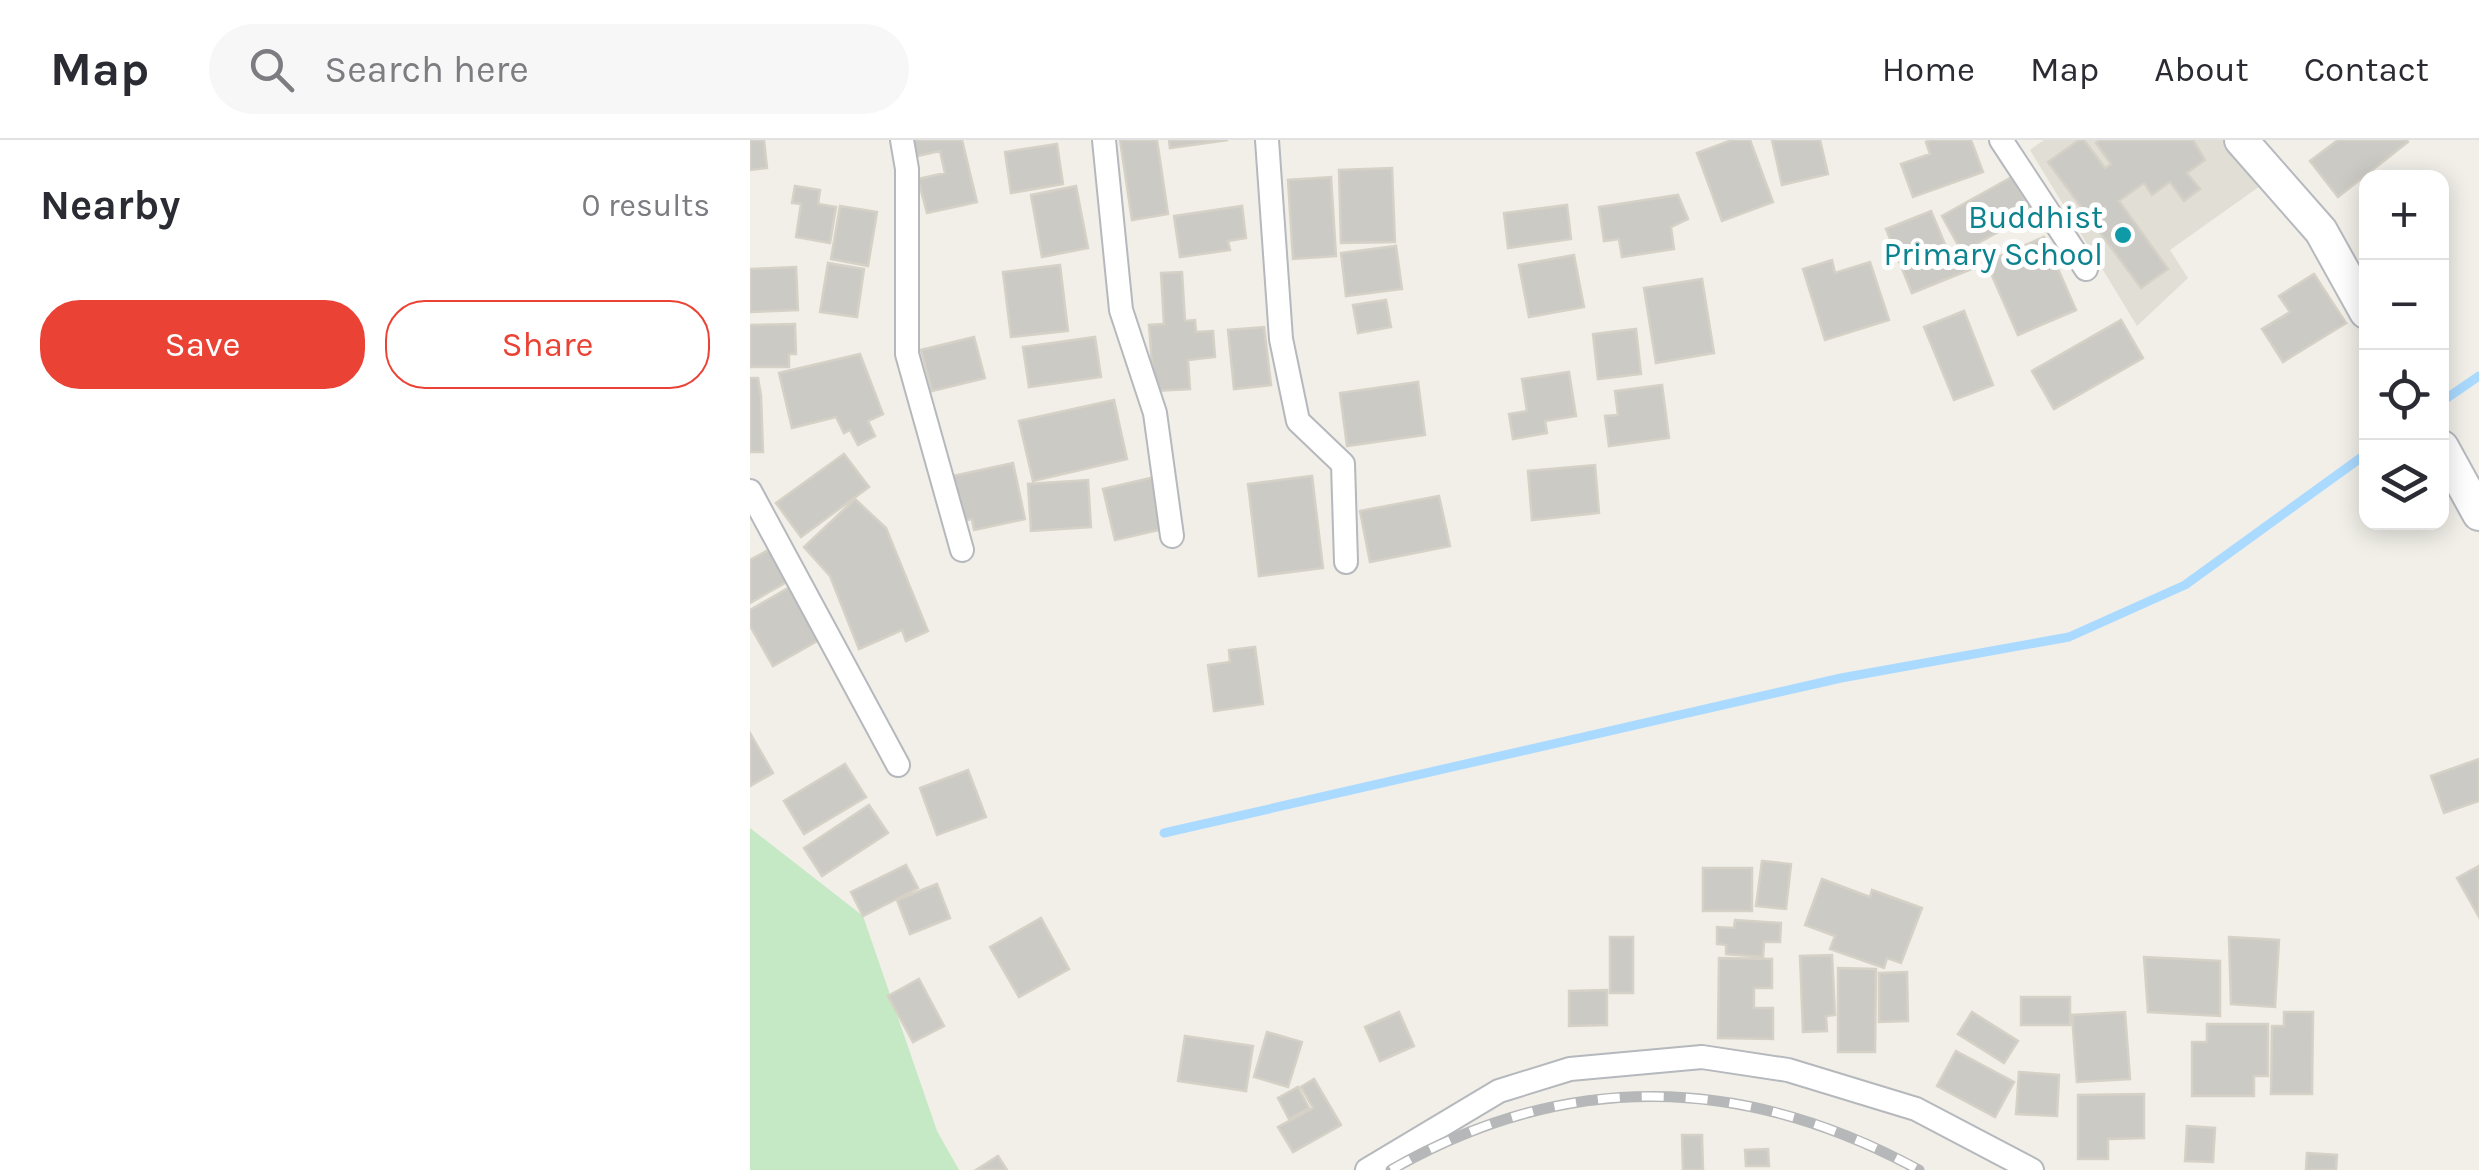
<!DOCTYPE html>
<meta charset="utf-8">
<style>
body{margin:0;font-family:Karla,sans-serif;background:#f7f7f7;color:#2b2b33}
.controls{position:absolute;right:30px;top:30px;display:grid;overflow:hidden;border-radius:20px;box-shadow:0 5px 25px #0003}
.controls button{width:90px;height:90px;display:grid;place-items:center;padding:0;border:0;border-bottom:2px solid #e1e1e2;background:#fff;color:#2b2b33;font:50px sans-serif}
.list{margin:0;padding:0;list-style:none}
h2{display:flex;justify-content:space-between;align-items:center;height:130px;margin:0;padding:0 40px;font-size:42px}
h2 small{font-size:32px;font-weight:400;color:#7c7c81}
.actions{display:flex;gap:20px;padding:30px 40px}
.actions a{flex:1;padding:22px 0;border:2px solid #ea4335;border-radius:40px;text-align:center;font-size:35px;color:#ea4335}
.actions .main{background:#ea4335;color:#fff}
.icon{flex:none;width:55px;height:55px;fill:none;stroke:currentColor;stroke-width:2;stroke-linecap:round;stroke-linejoin:round}
.map{position:relative;flex:none;width:1729px;height:1030px;overflow:hidden}
header{display:flex;align-items:center;gap:60px;box-sizing:border-box;height:140px;padding:0 50px;background:#fff;border-bottom:2px solid #e1e1e2}
header strong{font-size:48px}
nav{display:flex;gap:55px;margin-inline-start:auto;font-size:35px}
.search{width:700px;height:90px;background:#f7f7f7;display:flex;align-items:center;gap:25px;box-sizing:border-box;padding:0 35px;border-radius:55px;color:#7c7c81;font-size:38px}
main{display:flex}
aside{flex:1;background:#fff}
.map>svg:first-child{display:block}
.education{fill:#e1ded6}
.green{fill:#c5e8c5}
.lines{fill:none;stroke-linecap:round;stroke-linejoin:round}
.stream{stroke:#aadaff;stroke-width:9}
.building{fill:#cccac5;stroke:#d6d1c6;stroke-width:2.5}
.street-casing{stroke:#b5b8bc;stroke-width:26}
.secondary-casing{stroke:#b6babf;stroke-width:36}
.street{stroke:#fff;stroke-width:22}
.secondary{stroke:#fff;stroke-width:32}
.rail-casing{stroke:#b6b7b8;stroke-width:11}
.rail{stroke:#fff;stroke-width:8;stroke-dasharray:22;stroke-linecap:butt}
.culture-dot{fill:#0f9aa8;stroke:#fff;stroke-width:4}
.labels{text-anchor:middle;dominant-baseline:central;stroke-width:10;stroke-linejoin:round;paint-order:stroke}
.culture-label{font-size:32px;fill:#0d838f;stroke:#fff;text-anchor:end}
</style>
<header>
<strong>Map</strong>
<div class="search"><svg class="icon" aria-label="search" viewBox="0 0 24 24"><circle cx="10" cy="10" r="6"/><path d="M15 15l6 6"/></svg>Search here</div>
<nav><a>Home</a><a>Map</a><a>About</a><a>Contact</a></nav>
</header>
<main>
<aside>
<h2>Nearby<small>0 results</small></h2>
<ul class="list">
</ul>
<div class="actions"><a class="main">Save</a><a>Share</a></div>
</aside>
<div class="map">
<svg width="1729" height="1030" viewBox="0 0 1729 1030">
<rect width="100%" height="100%" fill="#f1efe8"/>
<!-- education -->
<path class="education" d="M1294 0H1485L1520 39 1420 110 1438 138 1387 186 1280 10Z"/>
<!-- green -->
<path class="green" d="M0 688 113 776 187 991 209 1030H0Z"/>
<g class="lines">
<!-- stream -->
<path class="stream" d="M1697 258 1729 236
M414 693 1091 538 1319 497 1435 445 1616 314"/>
</g>
<!-- building -->
<path class="building" d="M0 0H14L17 28 0 30Z
M159 0H212L227 62 177 73 168 39 195 33 190 11 163 17Z
M370 0H407L418 74 382 80Z
M419 0H478L420 8Z
M982 0H1000L1023 62 972 81 947 13Z
M1022 0H1070L1078 34 1032 45Z
M1221 0 1233 32 1163 57 1151 24 1180 14 1176 2 1181 0Z
M1329 0H1334L1355 28 1361 24 1346 3 1350 0H1443L1455 20 1437 33 1450 49 1434 61 1420 42 1402 55 1394 43 1369 61 1418 129 1391 148 1298 22Z
M1588 0H1657L1658 2 1588 57 1560 21Z
M307 4 313 44 261 53 255 12Z
M642 28 645 102 591 103 589 30Z
M581 37 586 116 543 119 538 40Z
M1262 37 1282 73 1212 112 1192 76Z
M45 46 70 50 68 64 86 67 80 103 46 97 51 64 42 63Z
M326 46 338 108 292 117 281 55Z
M928 55 938 79 921 87 924 109 872 117 869 99 854 101 849 67Z
M817 65 821 99 758 108 754 73Z
M90 66 127 72 118 126 81 119Z
M492 66 496 98 478 101 480 110 430 117 424 76Z
M1181 71 1202 121 1218 115 1224 128 1162 153 1136 89Z
M1294 97 1326 170 1268 195 1236 122Z
M646 106 652 149 596 156 591 113Z
M824 115 834 167 779 177 769 125Z
M1082 120 1085 133 1120 122 1139 180 1075 200 1053 129Z
M78 123 114 129 107 177 70 172Z
M310 125 318 191 261 197 253 132Z
M46 127 48 170 0 172V129Z
M432 132 435 181 445 180 446 192 463 191 465 217 438 220 440 249 404 251 399 185 414 184 411 133Z
M1564 134 1596 183 1533 222 1512 189 1540 172 1529 156Z
M952 139 964 213 906 223 894 148Z
M636 160 641 187 608 193 603 165Z
M1214 171 1243 245 1204 260 1174 187Z
M1371 180 1393 218 1304 269 1282 231Z
M45 184 46 214H39V227H0V185Z
M514 187 521 245 484 249 478 190Z
M886 189 891 234 848 239 843 194Z
M224 197 235 238 182 251 171 210Z
M345 197 351 237 279 247 273 207Z
M110 214 133 274 118 281 125 296 108 305 100 290 94 293 86 277 42 288 29 233Z
M819 232 826 276 795 281 797 293 763 299 759 274 777 271 772 239Z
M0 238H8L11 256 13 312H0Z
M668 242 675 295 597 306 590 253Z
M912 245 919 298 859 306 855 276 868 275 865 251Z
M364 260 377 319 283 341 269 281Z
M94 314 119 347 51 397 26 363Z
M263 323 275 379 224 390 222 379 212 381 203 336Z
M845 325 849 373 782 380 778 331Z
M562 336 573 428 509 436 498 344Z
M405 337 417 388 365 400 353 349Z
M338 340 341 387 281 391 278 344Z
M689 356 700 406 620 422 610 371Z
M105 359 136 388 178 491 156 501 152 490 109 509 80 436 54 407Z
M22 408 40 440 0 463V420Z
M40 447 69 500 23 526 0 486V470Z
M505 507 513 564 464 571 458 525 480 522 479 510Z
M0 593 23 633 0 646Z
M1729 619V661L1694 673 1681 636Z
M95 624 116 657 54 694 34 661Z
M218 630 236 677 187 695 170 648Z
M119 665 138 693 72 736 54 708Z
M1012 721 1041 724 1036 769 1006 766Z
M156 725 168 748 113 776 101 752Z
M1729 726V777L1707 738Z
M953 728H1002V771H953Z
M1072 739 1120 757 1122 750 1172 768 1151 823 1137 818 1134 828 1080 809 1085 796 1055 785Z
M187 744 200 778 160 794 147 760Z
M291 778 319 829 269 857 240 807Z
M985 780 1031 783 1030 802H1014L1013 817 976 814V805L967 804V787L984 788Z
M860 797H883V853H860Z
M1479 797 1529 800 1525 867 1481 864Z
M1082 815 1085 875 1076 876 1077 891 1053 892 1050 816Z
M1394 817 1470 821V876L1398 872Z
M969 818 1022 819V848H1004V868H1023V899L968 898Z
M1088 828 1126 829 1125 912H1088Z
M1157 832 1158 881 1129 882V833Z
M169 839 194 886 163 902 138 856Z
M857 850V885L819 886V851Z
M1271 857H1320V885H1271Z
M649 872 664 906 630 921 615 887Z
M1222 872 1268 901 1254 923 1208 894Z
M1375 872 1380 939 1327 942 1322 875Z
M1534 872H1563L1562 954H1521L1522 886H1534Z
M1457 884H1518V936H1504V956H1442V902H1457Z
M517 892 552 902 538 947 504 937Z
M435 896 503 906 496 951 428 941Z
M1206 911 1264 942 1245 977 1187 946Z
M1269 932 1309 935 1307 976 1266 974Z
M564 939 591 985 543 1012 528 987 563 968 551 947Z
M548 947 559 968 539 979 528 958Z
M1394 954V998L1358 999V1019H1328V955Z
M1437 986 1465 988 1463 1022 1435 1021Z
M932 995H952L953 1030H933Z
M1018 1009 1019 1026H996L995 1010Z
M1557 1013 1587 1015 1586 1030H1556Z
M248 1016 257 1030H226Z"/>
<g class="lines">
<!-- street casing -->
<g class="street-casing">
<path id="street" d="M152 0 157 29V214L212 410
M354 0 371 170 405 273 422 396
M517 0 531 199 548 281 593 324 596 422
M1251 0 1336 129
M0 351 148 625
M617 1030 749 951 820 929 952 917 1038 930 1166 969 1282 1030"/>
</g>
<!-- secondary casing -->
<g class="secondary-casing">
<path id="secondary" d="M1491 0 1571 91 1616 172
M1692 307 1729 374"/>
</g>
<!-- street -->
<use href="#street" class="street"/>
<!-- secondary -->
<use href="#secondary" class="secondary"/>
<!-- rail casing -->
<g class="rail-casing">
<path id="rail" d="M641 1030C815 930 993 934 1169 1030"/>
</g>
<!-- rail -->
<use href="#rail" class="rail"/>
</g>
<!-- markers -->
<circle class="culture-dot" cx="1373" cy="95" r="10"/>
<g class="labels">
<!-- culture labels -->
<g class="culture-label">
<text x="1353" y="77">Buddhist<tspan x="1353" dy="37">Primary School</tspan></text>
</g>
</g>
</svg>
<div class="controls">
<button>+</button>
<button>−</button>
<button><svg class="icon" aria-label="locate" viewBox="0 0 24 24"><circle cx="12" cy="12" r="6"/><path d="M12 2v4M12 18v4M2 12h4M18 12h4"/></svg></button>
<button><svg class="icon" aria-label="layers" viewBox="0 0 24 24"><path d="M12 4l9 5-9 5-9-5zM3 14l9 5 9-5"/></svg></button>
</div>
</div>
</main>
